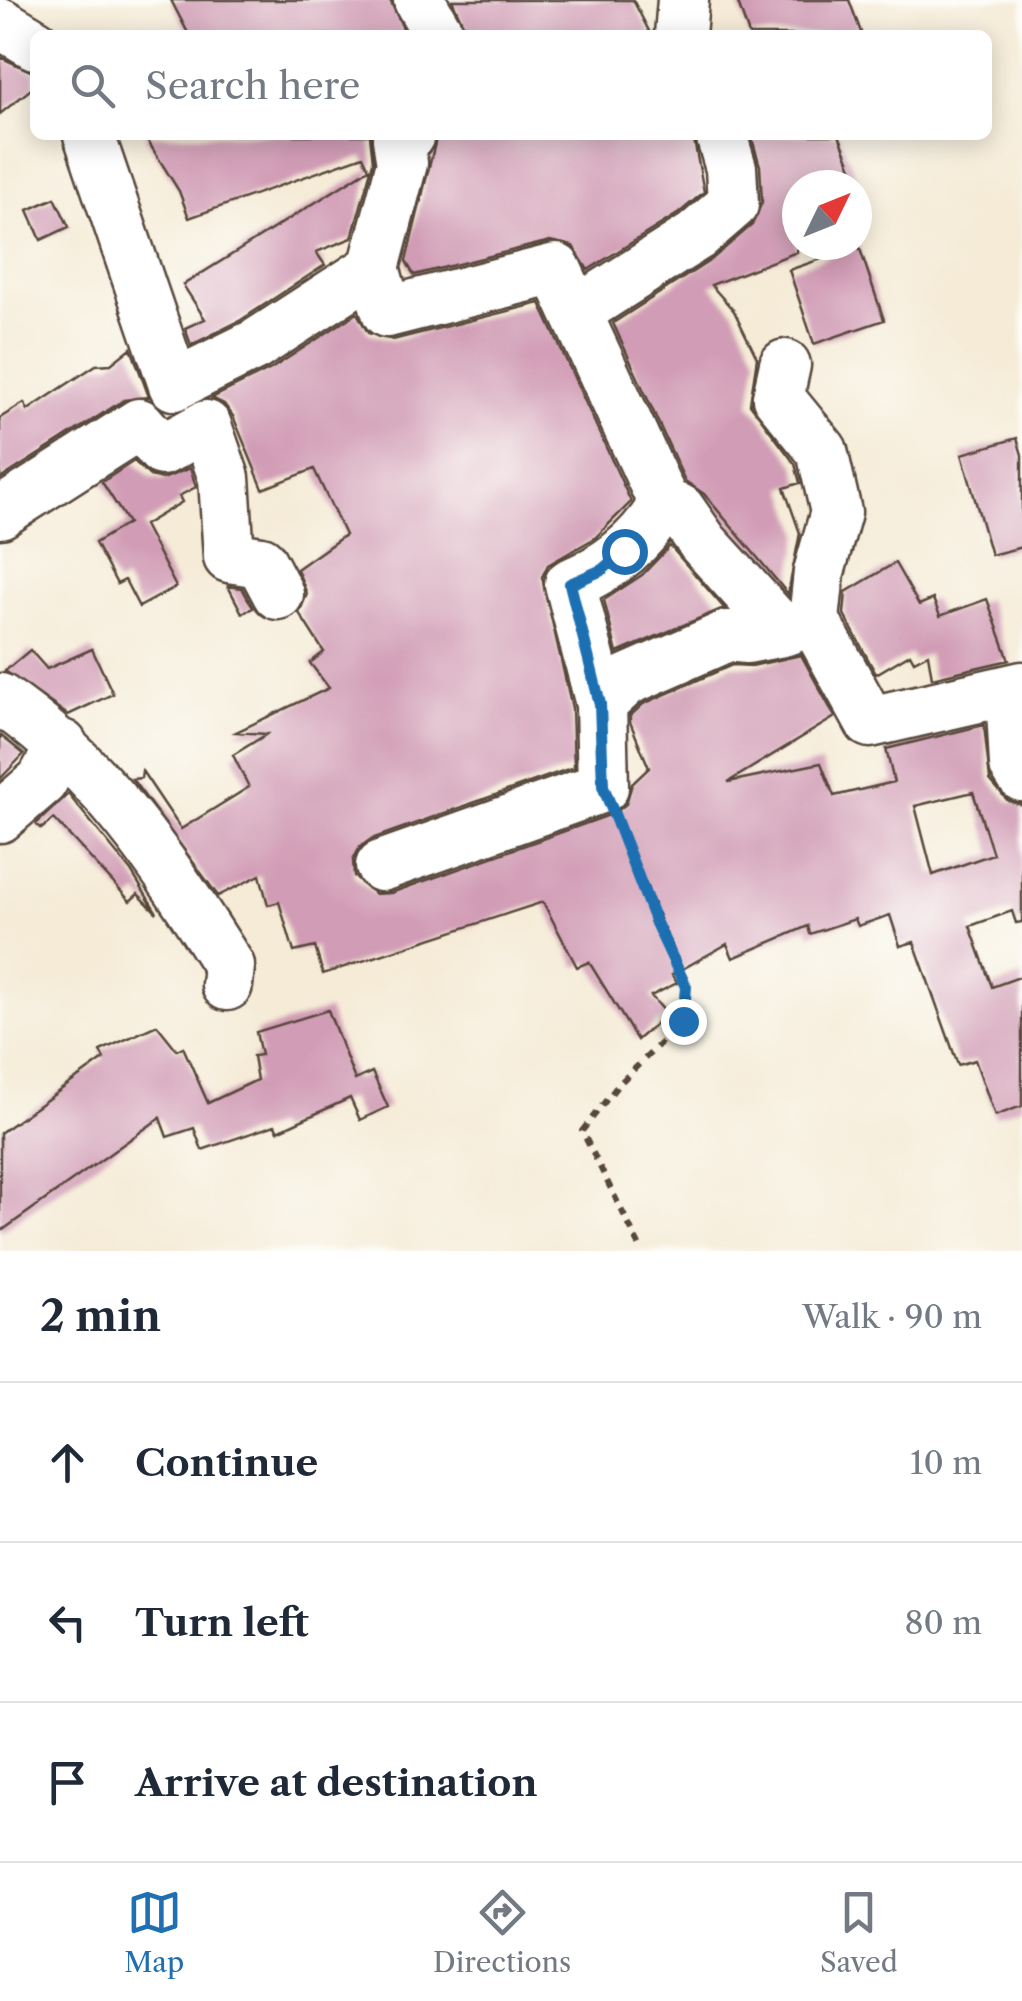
<!DOCTYPE html>
<meta charset="utf-8">
<style>
body{margin:0;font-family:"Libre Caslon Text",serif;background:#f2f2f3;color:#1f2937}
.compass{position:absolute;left:782px;top:170px;width:90px;height:90px;border-radius:50%;background:#fff;box-shadow:0 5px 25px #0003;rotate:47deg}
.stop{position:absolute;width:30px;height:30px;margin:-22px;border:8px solid #1f6fb2;border-radius:50%;background:#fff}
.stop.end{background:#1f6fb2;border-color:#fff;box-shadow:0 2px 10px #0008}
.list{margin:0;padding:0;list-style:none}
h2{display:flex;justify-content:space-between;align-items:center;height:130px;margin:0;padding:0 40px;font-size:42px}
h2 small{font-size:32px;font-weight:400;color:#747a83}
.list li{display:grid;grid-template-columns:65px 1fr auto;gap:30px;align-items:center;box-sizing:border-box;height:160px;padding:0 40px;border-top:2px solid #e0e1e3}
.list b{display:block;font-size:38px;white-space:nowrap}
.list em{font-size:32px;font-style:normal;color:#747a83}
.icon{flex:none;width:55px;height:55px;fill:none;stroke:currentColor;stroke-width:2;stroke-linecap:round;stroke-linejoin:round}
.map{position:relative;flex:none;width:1022px;height:1251px;overflow:hidden}
.search{position:absolute;background:#fff;box-shadow:0 5px 25px #0003;left:30px;right:30px;top:30px;height:110px;display:flex;align-items:center;gap:25px;box-sizing:border-box;padding:0 35px;border-radius:15px;color:#747a83;font-size:38px}
.sheet{height:610px;background:#fff}
nav{display:flex;justify-content:space-around;align-items:center;box-sizing:border-box;height:140px;border-top:2px solid #e0e1e3;background:#fff;font-size:28px;color:#747a83}
nav a{display:grid;justify-items:center;gap:5px}
nav .on{color:#1f6fb2}
.map>svg:first-child{display:block}
.building{fill:#d19db6;fill-rule:evenodd}
.lines{fill:none;stroke-linecap:round;stroke-linejoin:round}
.minor-casing{stroke:#57473a;stroke-width:55}
.path{stroke:#57473a;stroke-width:6;stroke-dasharray:8 8;stroke-linecap:butt}
.minor{stroke:#fff;stroke-width:50}
.route{stroke:#1f6fb2;stroke-width:12}
</style>
<div class="map">
<svg width="1022" height="1251" viewBox="0 0 1022 1251">
<rect width="100%" height="100%" fill="#fdfcf7"/>
<filter id="ink" filterUnits="userSpaceOnUse"><feTurbulence type="fractalNoise" baseFrequency=".01" numOctaves="2"/><feDisplacementMap in="SourceGraphic" scale="20" xChannelSelector="R" yChannelSelector="G"/><feConvolveMatrix kernelMatrix="1 2 1 2 8 2 1 2 1" color-interpolation-filters="sRGB"/></filter>
<filter id="wash" filterUnits="userSpaceOnUse"><feTurbulence type="fractalNoise" baseFrequency=".0048" numOctaves="4" result="noise"/><feDisplacementMap in="SourceGraphic" scale="40" xChannelSelector="R" yChannelSelector="G"/><feGaussianBlur stdDeviation="2.25" result="paint"/><feColorMatrix in="noise" values="0 0 0 0 0 0 0 0 0 0 0 0 0 0 0 0 0 1.4 0 .05"/><feComposite in="paint" operator="in"/></filter>
<g filter="url(#wash)">
<rect width="100%" height="100%" fill="#f5ebd7"/>
<g id="blocks">
<!-- building -->
<path class="building" d="M171 0H390L406 35H189Z
M452 0H633L651 35H468Z
M737 0H849L862 35H749Z
M0 57 35 73V86L0 114Z
M144 135H370L373 162 352 238 316 252 325 265 241 320 191 345 185 328 205 319 183 285 369 169 363 156 189 218 179 191Z
M437 135H693L704 192 679 213 588 270 573 246 550 241 414 275 406 261Z
M751 135H839L859 185H797V252L711 285 734 311 757 358 750 404 795 464 800 483 784 488 800 533 788 594 704 494 685 481 613 323 711 260 752 225 762 202 760 166Z
M55 198 69 227 41 240 28 210Z
M859 246 884 320 814 344 789 270Z
M540 303 631 502 595 538 548 565 542 577 572 708 574 767 371 839 360 847 353 860 354 876 375 894 391 893 613 814 626 804 632 784 649 768 630 722V716L643 704 732 665 752 666 801 655 835 717 728 782 821 763 834 796 894 782 886 749 984 725 990 780 1008 801 1022 805V922L1016 923 1012 911 970 926 992 987 1022 976V1106L995 1116 975 1060 958 1065 914 942 900 946 890 915 858 926 855 919 810 934 808 926 733 958 727 944 672 975 677 983 651 996 667 1014 637 1040 589 962 577 967 543 902 323 974 315 947 294 952 279 902 268 905 260 875 218 896 132 779 141 778 142 771 181 829 249 787 233 755 267 734 236 732 329 688 310 663 324 652 299 613 307 594 297 569 345 535 314 469 263 489 233 416 224 404 212 398 271 369 357 313 368 333 393 340ZM973 792 993 854 933 875 915 806Z
M131 348 149 397 124 400 0 479V418L24 403 28 410 96 365 111 364Z
M1017 438 1022 455V547L991 555 962 454Z
M134 461 150 476 163 479 190 468 196 487 179 496 182 502 144 525 176 587 139 607 125 580 117 584 95 543 128 523 102 482Z
M670 546 724 608 617 653 604 600 642 575Z
M895 563 919 605 933 599 940 616 987 599 1009 660 932 678 928 654 914 661 910 654 876 674 844 614 846 592Z
M228 586 242 588 253 608 242 613Z
M92 649 113 694 68 715 5 671 30 650 47 669Z
M0 735 24 754 0 779Z
M68 794 131 871 157 913 138 894 130 901 54 819 41 829 36 824Z
M328 1010 355 1080 372 1072 388 1107 360 1120 350 1098 278 1131 275 1125 202 1150 194 1128 167 1137 160 1118 0 1232V1133L104 1059 100 1051 157 1025 177 1050 183 1047 208 1103 257 1080 253 1056 261 1055 256 1032Z"/>
</g>
</g>
<g filter="url(#ink)">
<use href="#blocks" fill-opacity="0" stroke="#57473a" stroke-width="2.5"/>
<g class="lines">
<!-- minor casing -->
<g class="minor-casing">
<path id="minor" d="M419 0 439 35
M0 23 35 44
M680 35 683 0
M89 135 174 385 255 345 374 268 387 312 556 269 664 504 680 510 703 543 783 631 814 620 870 722 1022 687
M374 268 402 163 398 139 409 135
M578 311 696 236 733 204 731 168 721 135
M785 365 778 397 822 451 836 512 819 572 814 620
M0 513 139 424 162 450 206 426 224 478 229 557 261 562 278 594
M1011 690 1015 765 1022 776
M0 699C103 769 163 862 229 966L227 985
M601 704 627 680 727 636 747 638 783 631
M0 817 42 781 62 745
M381 866 603 787 601 704 570 584C611 567 642 542 664 504"/>
</g>
<!-- path -->
<path class="path" d="M618 825 687 987 683 1021 618 1085 582 1131 642 1251"/>
<!-- minor -->
<use href="#minor" class="minor"/>
</g>
</g>
<g class="lines" filter="url(#ink)">
<!-- route -->
<path class="route" d="M624 551 602 570 570 584 600 704 603 786 656 923 686 987 683 1021"/>
</g>
</svg>
<svg class="compass" viewBox="-18 -18 36 36"><path d="M0-13l5 13h-10z" fill="#e53935"/><path d="M0 13l5-13h-10z" fill="#747a83"/></svg>
<div class="stop" style="left:624px;top:551px"></div>
<div class="stop end" style="left:683px;top:1021px"></div>
<div class="search"><svg class="icon" aria-label="search" viewBox="0 0 24 24"><circle cx="10" cy="10" r="6"/><path d="M15 15l6 6"/></svg>Search here</div>
</div>
<section class="sheet">
<h2>2 min<small>Walk · 90 m</small></h2>
<ul class="list">
<li><svg class="icon" aria-label="ahead" viewBox="0 0 24 24"><path d="M12 20V5M6 11l6-6 6 6"/></svg><div><b>Continue</b></div><em>10 m</em></li>
<li><svg class="icon" aria-label="left" viewBox="0 0 24 24"><path d="M17 20v-9H6M10 6l-5 5 5 5"/></svg><div><b>Turn left</b></div><em>80 m</em></li>
<li><svg class="icon" aria-label="arrive" viewBox="0 0 24 24"><path d="M6 21V4h12l-3 4 3 4H6"/></svg><div><b>Arrive at destination</b></div></li>
</ul>
</section>
<nav>
<a class="on"><svg class="icon" aria-label="map" viewBox="0 0 24 24"><path d="M3 6l6-2 6 2 6-2v14l-6 2-6-2-6 2zM9 4v14M15 6v14"/></svg>Map</a>
<a><svg class="icon" aria-label="directions" viewBox="0 0 24 24"><path d="M12 3l9 9-9 9-9-9zM9 14v-3h6M13 9l2 2-2 2"/></svg>Directions</a>
<a><svg class="icon" aria-label="saved" viewBox="0 0 24 24"><path d="M7 4h10v16l-5-4-5 4z"/></svg>Saved</a>
</nav>
